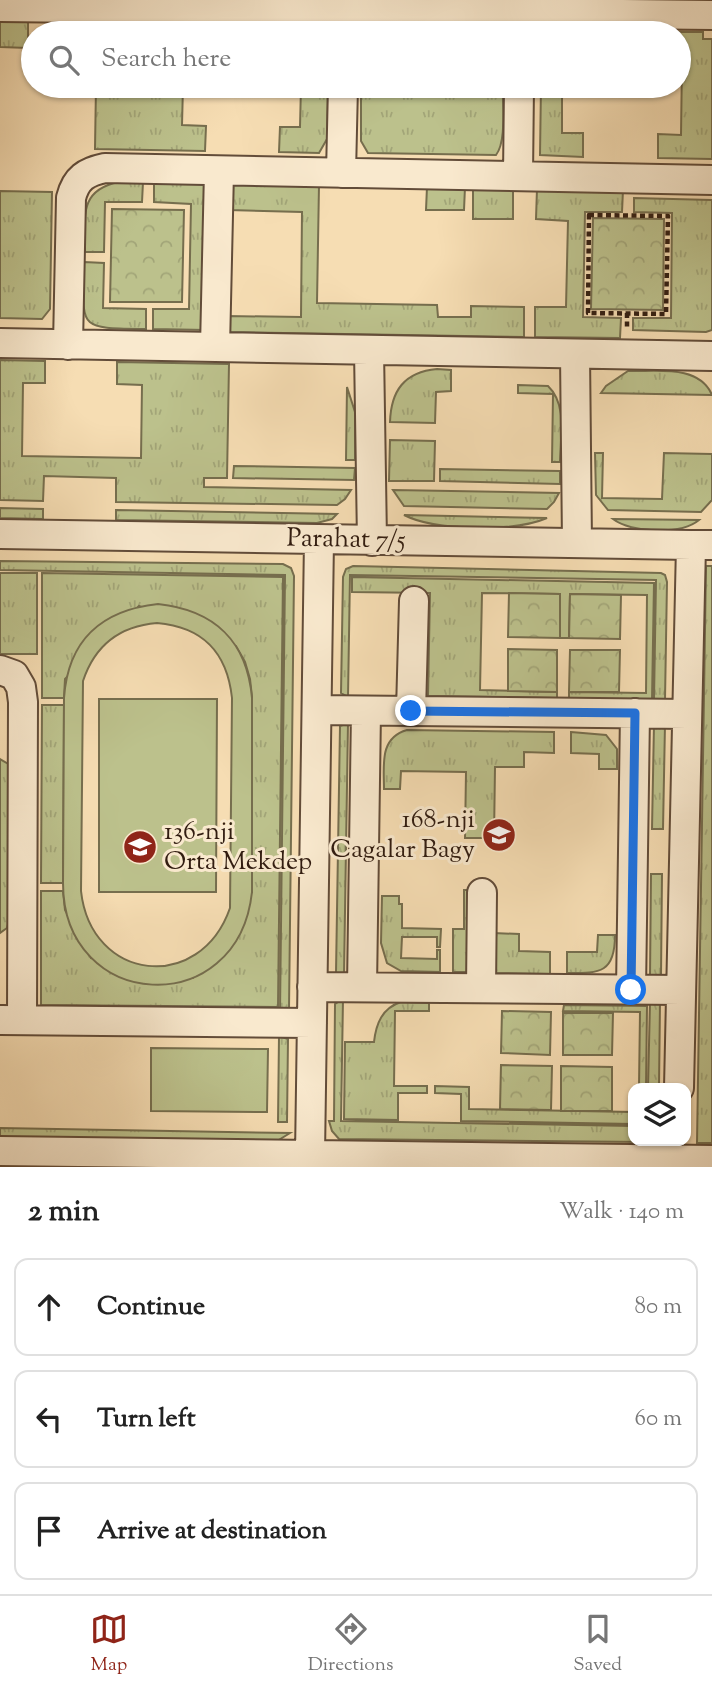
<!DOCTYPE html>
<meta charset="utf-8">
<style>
body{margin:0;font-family:"Sorts Mill Goudy",serif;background:#f6f6f6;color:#222}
.controls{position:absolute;right:21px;bottom:21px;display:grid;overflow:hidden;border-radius:14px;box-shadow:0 2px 5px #0004}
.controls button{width:63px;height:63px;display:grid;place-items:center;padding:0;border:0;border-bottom:2px solid #e0e0e0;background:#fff;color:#222;font:35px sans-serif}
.stop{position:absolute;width:21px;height:21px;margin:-16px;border:5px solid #1a73e8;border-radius:50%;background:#fff}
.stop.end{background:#1a73e8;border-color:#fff;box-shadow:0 2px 7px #0008}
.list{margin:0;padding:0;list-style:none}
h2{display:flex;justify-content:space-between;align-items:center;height:91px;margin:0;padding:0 28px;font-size:30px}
h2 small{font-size:23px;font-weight:400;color:#767676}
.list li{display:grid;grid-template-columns:46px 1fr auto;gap:21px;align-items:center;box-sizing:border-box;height:98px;margin:0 14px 14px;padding:0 14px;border:2px solid #e0e0e0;border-radius:14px}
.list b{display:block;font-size:26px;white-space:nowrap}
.list em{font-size:23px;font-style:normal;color:#767676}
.icon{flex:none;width:38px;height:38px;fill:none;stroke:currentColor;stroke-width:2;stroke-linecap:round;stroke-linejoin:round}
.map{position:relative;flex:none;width:712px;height:1167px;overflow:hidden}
.search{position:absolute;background:#fff;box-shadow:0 2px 5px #0004;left:21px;right:21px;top:21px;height:77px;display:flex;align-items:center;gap:18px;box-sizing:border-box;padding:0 24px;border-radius:38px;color:#767676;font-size:26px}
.sheet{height:427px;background:#fff}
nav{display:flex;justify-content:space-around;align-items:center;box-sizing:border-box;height:98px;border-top:2px solid #e0e0e0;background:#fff;font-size:19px;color:#767676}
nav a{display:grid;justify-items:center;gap:4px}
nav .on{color:#8f2418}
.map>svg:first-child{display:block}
.grass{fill:url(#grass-tufts);stroke:#766e4e;stroke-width:2}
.park{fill:url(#park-crowns);stroke:#766e4e;stroke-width:2}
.pitch{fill:#bcc18c;stroke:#766e4e;stroke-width:2;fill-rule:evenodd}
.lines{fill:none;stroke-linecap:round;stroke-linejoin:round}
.minor-casing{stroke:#624c39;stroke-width:32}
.path{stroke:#311c10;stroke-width:4.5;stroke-dasharray:5 3.5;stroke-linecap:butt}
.minor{stroke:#f9e9ce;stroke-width:28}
.route{stroke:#1a73e8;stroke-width:9}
.labels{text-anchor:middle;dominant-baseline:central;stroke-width:6;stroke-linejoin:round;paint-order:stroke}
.street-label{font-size:26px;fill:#311c10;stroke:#f9e9ce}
.poi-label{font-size:26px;fill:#311c10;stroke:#f9e9ce;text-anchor:end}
</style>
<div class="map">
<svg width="712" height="1167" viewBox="0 0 712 1167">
<defs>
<pattern id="grass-tufts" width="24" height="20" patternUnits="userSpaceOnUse" patternTransform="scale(1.75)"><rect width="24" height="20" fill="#bcc18c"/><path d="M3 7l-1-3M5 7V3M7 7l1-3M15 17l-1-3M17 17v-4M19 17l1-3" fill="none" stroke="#a2a578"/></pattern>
<pattern id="park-crowns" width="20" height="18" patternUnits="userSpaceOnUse" patternTransform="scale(1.75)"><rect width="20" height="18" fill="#bcc18c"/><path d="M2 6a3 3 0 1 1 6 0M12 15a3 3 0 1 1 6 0" fill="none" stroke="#a2a578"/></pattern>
</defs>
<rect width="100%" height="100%" fill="#f6ddb3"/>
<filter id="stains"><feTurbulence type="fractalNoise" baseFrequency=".00286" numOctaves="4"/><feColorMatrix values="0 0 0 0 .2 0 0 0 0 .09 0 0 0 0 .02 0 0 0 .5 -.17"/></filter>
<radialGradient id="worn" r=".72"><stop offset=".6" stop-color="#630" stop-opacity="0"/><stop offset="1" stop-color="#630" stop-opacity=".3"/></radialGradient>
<!-- grass -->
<path class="grass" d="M0 17 28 18V48L0 47Z
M56 18 209 21V33H56Z
M278 22 317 24 324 33H278Z
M378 25 489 27 495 29 498 33H365L371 27Z
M647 31 703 32V39H712V159L658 158V134L681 135 682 63 679 62V33H647Z
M96 86H183L182 125 206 126 205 151 95 149Z
M301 86H328L327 139 319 153 279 152 280 127H300Z
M361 86H503C502 104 507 141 496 155L368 153 361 141Z
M541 86H562V133H583V157L540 155Z
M119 182H143L142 202H105L104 252H85C85 218 78 190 119 182Z
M154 183H208L206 330 153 329V309H189L191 204 154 202Z
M229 184 319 185 317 303 437 305 438 317H471V306L524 307V337L227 332V316L301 317 302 212 229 210Z
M427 187H465L464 210H426Z
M473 188H513V219H473Z
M537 189 623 190 622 212H585L583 317 621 318 620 338 535 337V307H566L568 221 536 219Z
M0 191 52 192 50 309 42 319 0 318Z
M634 198 712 200V330L706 332 633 330V318H671L672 213 634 212Z
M84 262 104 263 103 308 146 309V329C76 328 83 330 84 262Z
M0 360 45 361V383H23L22 456 141 458 142 385 117 384V362L229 364 227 478H204V487L351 490 345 499 337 505 116 502V478L44 476 43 501 0 500Z
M437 369 451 370V391L436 392 435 423 390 422C391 391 404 372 437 369Z
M628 371C656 372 699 364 712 395L601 393 606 386Z
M518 385 548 386C568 405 560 438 560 462H552L553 394 518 393Z
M347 387 355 412V460H346Z
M390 440 435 441 434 481H389Z
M595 453H603L602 498 662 499 664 453 712 454V500L701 512 608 510 596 495Z
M234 466 355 468 354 480 233 478Z
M440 469 560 471V484L440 481Z
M393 490 559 493 554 502 547 509 404 506Z
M0 508 43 509V519L0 518Z
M116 510 337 514 332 519 317 523 116 520Z
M404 515 547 518C515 532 435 531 404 515Z
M613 519 699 520C681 535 631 533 613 519Z
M0 561 283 564 291 568 294 576 289 1010 280 1013 285 575 0 570Z
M353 566 661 573 665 575 667 582 665 700H654L656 580 350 575 348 697 341 693 343 577 346 569Z
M706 566H712V1143H697Z
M0 573H37V654H0Z
M42 573 283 577 278 1007 41 1005V891H63L65 910 91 958 193 978 252 892V697L250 679 245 662 236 646 139 606 65 679 64 698H42Z
M352 577 654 583 652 700 569 699V692L646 693 647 595 570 594 569 638H560V594L482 593 480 690 557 692V698L428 696 430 593 352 592Z
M42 705H64L63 883H41Z
M348 723 344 975 336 973 340 726Z
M654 724H665L663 829H652Z
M407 730 554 732V753L524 752V767H495L494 838H465L466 772 401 771 400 789H384C384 765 379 738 407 730Z
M571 732 606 735 617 749V769H599V754L571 753Z
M0 759 10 765 9 921 7 928 0 933Z
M651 874H662L661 977H650Z
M464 890H470L469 972H453V929H464Z
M382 896H399V904H402V928L441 929 440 947H437V937H402L401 958 437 959V950H440V972L401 971 387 963 381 943Z
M493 933 519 934V951L550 952V974L493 973Z
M598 935H615C615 974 599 973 567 973V952H597Z
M343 999 341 1121 633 1126V1141H648L643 1142 339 1139 332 1131 329 1121H334L335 1004Z
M401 1002 429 1003V1011H395L394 1086H427V1093H398V1120L344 1119 345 1042H374C376 1024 382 1008 401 1002Z
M650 1002H660L659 1088H648Z
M564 1005 647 1006 646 1088H639L640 1012 563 1011Z
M279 1036 288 1039 287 1122H278Z
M435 1086 469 1087V1109L633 1112V1124L461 1121V1094L435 1093Z
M0 1128 290 1133 277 1141 0 1137Z"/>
<!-- park -->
<path class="park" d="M112 209 184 210 182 302H110Z
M593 218 664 219 663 310 591 309Z
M509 593 560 594V638L508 637Z
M570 594 621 595 620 639 569 638Z
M508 649 557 650V692L508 691Z
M570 650H620L619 692H569Z
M502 1011 551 1012 550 1055 501 1053Z
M563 1013H613L612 1055H563Z
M501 1065 552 1066 551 1110 500 1109Z
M561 1066 612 1067V1111H561Z"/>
<!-- pitch -->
<path class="pitch" d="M158 604C214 610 247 641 252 698V892C238 1022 63 1012 63 883L64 698C68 640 102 610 158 604ZM157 623C203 627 227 652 232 698L230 908C200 994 91 982 81 891L83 681C95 645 120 626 157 623Z
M99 699H217L216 892H99Z
M151 1048 268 1049 267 1112 151 1111Z"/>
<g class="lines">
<!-- minor casing -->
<g class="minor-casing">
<path id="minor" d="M0 7 712 15
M341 173 343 86
M518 176 519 86
M0 343 712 356
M68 345 71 198C76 178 86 172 105 168L712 180
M215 347 219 171
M369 350 372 541
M575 354 577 543
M0 534 691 545
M0 670 14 675 21 687 23 702 22 1020
M317 710 687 714
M411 711 414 601
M312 987 681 990
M362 987 366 711
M481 988 482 893
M631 990 635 713
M0 1020 312 1023
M679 1088 691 545H712
M0 1151 712 1160
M310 1155 319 540"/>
</g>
<!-- path -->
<path class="path" d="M589 215 668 216 666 314 588 313Z
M627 313V330"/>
<!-- minor -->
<use href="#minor" class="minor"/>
</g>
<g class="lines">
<!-- route -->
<path class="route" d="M411 711 635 713 631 990"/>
</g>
<!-- icons -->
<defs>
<g id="school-disc" transform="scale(1.75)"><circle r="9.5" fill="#8f2418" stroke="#f9e9ce"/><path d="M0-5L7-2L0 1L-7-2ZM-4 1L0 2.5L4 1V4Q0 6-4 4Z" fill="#fff"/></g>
</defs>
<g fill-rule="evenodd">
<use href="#school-disc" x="499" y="835"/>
<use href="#school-disc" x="140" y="847"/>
</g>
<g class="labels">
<!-- street labels -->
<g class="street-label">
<text transform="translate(346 540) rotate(1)">Parahat 7/5</text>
</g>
<!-- poi labels -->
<g class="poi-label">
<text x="475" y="820">168-nji<tspan x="475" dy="30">Cagalar Bagy</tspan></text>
<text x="164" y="832" text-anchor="start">136-nji<tspan x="164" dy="30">Orta Mekdep</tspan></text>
</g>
</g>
<rect width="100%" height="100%" filter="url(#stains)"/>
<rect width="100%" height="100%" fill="url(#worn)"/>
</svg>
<div class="controls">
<button><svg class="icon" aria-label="layers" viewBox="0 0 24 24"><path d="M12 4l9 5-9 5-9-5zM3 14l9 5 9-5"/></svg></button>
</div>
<div class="stop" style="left:631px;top:990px"></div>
<div class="stop end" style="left:411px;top:711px"></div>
<div class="search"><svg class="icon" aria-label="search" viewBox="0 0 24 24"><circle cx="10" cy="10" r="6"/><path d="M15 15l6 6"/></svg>Search here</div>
</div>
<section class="sheet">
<h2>2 min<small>Walk · 140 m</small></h2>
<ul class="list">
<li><svg class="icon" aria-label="ahead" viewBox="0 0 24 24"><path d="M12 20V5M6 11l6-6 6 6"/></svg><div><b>Continue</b></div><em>80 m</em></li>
<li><svg class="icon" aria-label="left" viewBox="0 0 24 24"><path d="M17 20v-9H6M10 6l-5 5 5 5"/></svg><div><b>Turn left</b></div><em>60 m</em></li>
<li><svg class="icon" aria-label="arrive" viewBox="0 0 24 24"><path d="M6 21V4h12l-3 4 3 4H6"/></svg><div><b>Arrive at destination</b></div></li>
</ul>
</section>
<nav>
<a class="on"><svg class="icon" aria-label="map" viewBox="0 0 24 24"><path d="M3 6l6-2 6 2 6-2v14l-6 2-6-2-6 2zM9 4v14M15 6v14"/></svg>Map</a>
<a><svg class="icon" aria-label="directions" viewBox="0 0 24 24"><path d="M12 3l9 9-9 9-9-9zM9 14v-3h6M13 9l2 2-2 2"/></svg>Directions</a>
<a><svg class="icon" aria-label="saved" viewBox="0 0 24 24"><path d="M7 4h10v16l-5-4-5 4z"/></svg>Saved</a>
</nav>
